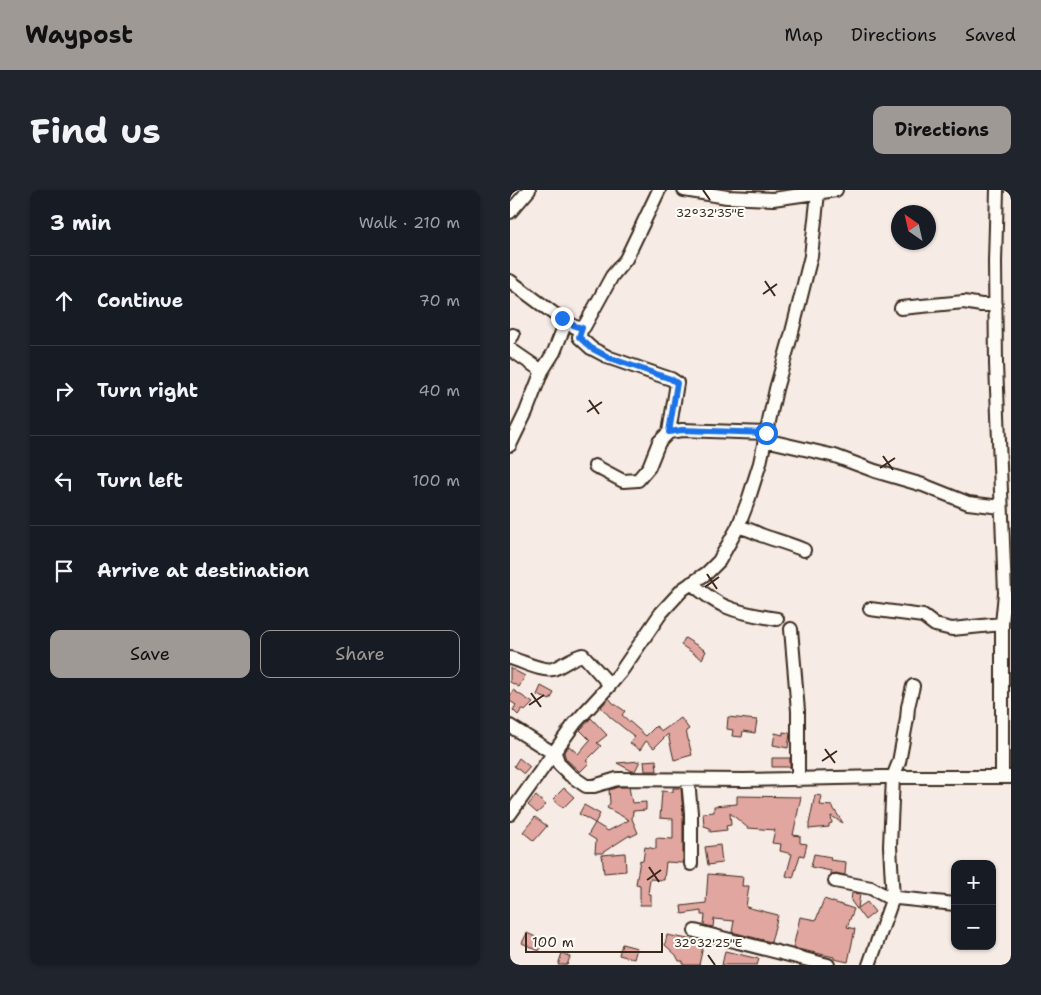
<!DOCTYPE html>
<meta charset="utf-8">
<style>
body{margin:0;font-family:"Shantell Sans",sans-serif;background:#20242c;color:#f1f3f6}
.controls{position:absolute;right:15px;bottom:15px;display:grid;overflow:hidden;border-radius:10px;box-shadow:0 1px 4px #0004}
.controls button{width:45px;height:45px;display:grid;place-items:center;padding:0;border:0;border-bottom:1px solid #363941;background:#171b24;color:#f1f3f6;font:25px sans-serif}
.compass{position:absolute;left:381px;top:15px;width:45px;height:45px;border-radius:50%;background:#171b24;box-shadow:0 1px 4px #0004;rotate:326deg}
.scale{position:absolute;left:15px;bottom:12px;width:138px;box-sizing:border-box;padding-left:5px;border:2px solid #3b2a1e;border-top:0;font-size:14px;line-height:18px;white-space:nowrap;color:#3b2a1e;-webkit-text-stroke:4px #fdfcf7;paint-order:stroke}
.stop{position:absolute;width:15px;height:15px;margin:-11px;border:4px solid #1a73e8;border-radius:50%;background:#fff}
.stop.end{background:#1a73e8;border-color:#fff;box-shadow:0 1px 5px #0008}
.list{margin:0;padding:0;list-style:none}
h2{display:flex;justify-content:space-between;align-items:center;height:65px;margin:0;padding:0 20px;font-size:21px}
h2 small{font-size:16px;font-weight:400;color:#9ea1a6}
.list li{display:grid;grid-template-columns:32px 1fr auto;gap:15px;align-items:center;box-sizing:border-box;height:90px;padding:0 20px;border-top:1px solid #363941}
.list b{display:block;font-size:19px;white-space:nowrap}
.list em{font-size:16px;font-style:normal;color:#9ea1a6}
.actions{display:flex;gap:10px;padding:15px 20px}
.actions a{flex:1;padding:11px 0;border:1px solid #9f9995;border-radius:10px;text-align:center;font-size:18px;color:#9f9995}
.actions .main{background:#9f9995;color:#111}
.icon{flex:none;width:28px;height:28px;fill:none;stroke:currentColor;stroke-width:2;stroke-linecap:round;stroke-linejoin:round}
.map{position:relative;flex:none;width:501px;height:775px;overflow:hidden;border-radius:10px}
header{display:flex;align-items:center;gap:30px;box-sizing:border-box;height:70px;padding:0 25px;background:#9f9995;color:#111}
header strong{font-size:24px}
nav{display:flex;gap:28px;margin-inline-start:auto;font-size:18px}
.intro{display:flex;align-items:center;justify-content:space-between;box-sizing:border-box;height:120px;padding:0 30px}
h1{margin:0;font-size:35px}
.button{padding:12px 22px;border-radius:10px;background:#9f9995;color:#111;font-size:18px;font-weight:700}
main{display:flex;gap:30px;padding:0 30px}
aside{flex:1;background:#171b24;border-radius:10px;box-shadow:0 1px 4px #0004}
.map>svg:first-child{display:block}
.building{fill:#e1a69f;stroke:#3b2a1e}
.lines{fill:none;stroke-linecap:round;stroke-linejoin:round}
.minor-casing{stroke:#3b2a1e;stroke-width:16}
.minor{stroke:#fdfcf7;stroke-width:12}
.route{stroke:#1a73e8;stroke-width:6}
.ticks{fill:none;stroke:#3b2a1e;stroke-width:2}
.ticks-label{font-size:12px;text-anchor:middle;fill:#3b2a1e;stroke:#fdfcf7;stroke-width:4;stroke-linejoin:round;paint-order:stroke}
</style>
<header>
<strong>Waypost</strong>
<nav><a>Map</a><a>Directions</a><a>Saved</a></nav>
</header>
<div class="intro"><h1>Find us</h1><a class="button">Directions</a></div>
<main>
<aside>
<h2>3 min<small>Walk · 210 m</small></h2>
<ul class="list">
<li><svg class="icon" aria-label="ahead" viewBox="0 0 24 24"><path d="M12 20V5M6 11l6-6 6 6"/></svg><div><b>Continue</b></div><em>70 m</em></li>
<li><svg class="icon" aria-label="right" viewBox="0 0 24 24"><path d="M7 20v-9h11M14 6l5 5-5 5"/></svg><div><b>Turn right</b></div><em>40 m</em></li>
<li><svg class="icon" aria-label="left" viewBox="0 0 24 24"><path d="M17 20v-9H6M10 6l-5 5 5 5"/></svg><div><b>Turn left</b></div><em>100 m</em></li>
<li><svg class="icon" aria-label="arrive" viewBox="0 0 24 24"><path d="M6 21V4h12l-3 4 3 4H6"/></svg><div><b>Arrive at destination</b></div></li>
</ul>
<div class="actions"><a class="main">Save</a><a>Share</a></div>
</aside>
<div class="map">
<svg width="501" height="775" viewBox="0 0 501 775">
<rect width="100%" height="100%" fill="#f7ebe5"/>
<filter id="ink" filterUnits="userSpaceOnUse"><feTurbulence type="fractalNoise" baseFrequency=".02" numOctaves="2"/><feDisplacementMap in="SourceGraphic" scale="10" xChannelSelector="R" yChannelSelector="G"/><feConvolveMatrix kernelMatrix="1 2 1 2 8 2 1 2 1" color-interpolation-filters="sRGB"/></filter>
<g filter="url(#ink)">
<!-- building -->
<path class="building" d="M175 448 196 461 192 469 171 455Z
M0 478 15 486 9 497 0 492Z
M31 496 44 503 40 510 27 505Z
M3 500 23 513 15 521 12 519 8 525 3 520 6 515 0 511V506Z
M99 508 103 513 115 521 112 525 136 546 146 536 152 541 171 528 179 539 176 541 182 565 164 570 158 544 144 558 136 551 130 560 120 553 125 547 100 527 91 517Z
M218 527 247 530 245 543 233 541 232 547 222 546 223 540 217 539Z
M81 528 97 545 87 553 91 556 76 571 79 573 70 582 56 569 54 563 59 556 68 564 80 550 70 540Z
M273 542 280 543 278 558 263 555 265 543 273 545Z
M9 568 20 577 14 584 4 576Z
M262 568H280V577H262Z
M146 570 147 581H135L134 571Z
M130 571 125 581H122L107 573Z
M108 597H119L122 613 136 612V620L123 621 122 629 128 643 120 647V645L92 663H85L86 650 78 645 85 633 98 641 119 630 97 618 100 613 99 600Z
M54 598 64 607 53 618 43 609Z
M163 598H171L173 623V673L156 672 154 690 140 689 138 704H141V715H130V695L126 694 130 670 133 671 135 657 146 659V648L163 649V629L150 628 152 601 163 602Z
M305 605 312 606 310 615 322 616 333 633 321 626 322 633 319 634V637L299 639V634Z
M26 606 36 615 27 623 18 615Z
M227 606 291 607 283 645 290 646V653L297 654 294 666 290 665 283 688 276 686 282 664 270 661 271 654 262 653 265 640 238 638 220 623 221 635 216 636 217 640 200 642V638L194 636 193 623 204 622V616L227 614Z
M74 615 90 624 85 633 69 624Z
M25 627 37 636 24 651 13 642Z
M210 655 212 673 198 675 195 657Z
M115 663 116 681 94 683 92 665Z
M304 664 321 667 320 670 336 672 335 685 326 683 321 684V681L301 677Z
M198 684 233 687 232 696H239L236 717 268 725 261 752 222 742 224 731 204 729 203 737 194 735 195 725H191V721L172 724 171 716 196 713Z
M342 703 350 704 348 718 357 712 365 722 355 730 341 711Z
M314 709 344 719 337 737 345 739 338 772 324 769V767L283 758 290 727 306 730Z
M17 743 34 751 29 761 12 753Z
M157 745 194 752 189 775H173V771H169L166 765 155 755Z
M112 754 127 758 124 769 109 765Z
M215 761 249 769 247 775H212Z
M52 763 60 767 57 775H48Z"/>
<g class="lines">
<!-- minor casing -->
<g class="minor-casing">
<path id="minor" d="M174 0 217 7 263 9 326 0
M487 0 485 72 486 174 495 403 492 434V587
M0 22 19 0
M0 91 43 123 65 137 70 138 74 137 102 86 116 69 149 0
M391 118 454 112 471 115H486
M72 138 69 147 81 158 100 168 152 186 161 189 167 193 159 242
M0 149 3 145
M0 159 32 181 16 222 0 255
M32 181 44 162 54 137 58 132
M255 250 325 266 365 281 413 295 458 313 491 317
M85 276 113 291 128 290 139 277 149 252 159 242 172 240 256 243
M228 337C237 338 243 341 251 345 265 350 280 354 294 360
M181 393C192 402 204 412 217 417 233 424 250 426 267 429
M360 419 413 426 425 435 442 439 492 434
M281 439 288 521V590
M0 468C12 471 32 482 43 479 54 475 62 467 73 465L100 495 65 533 0 624
M100 495 110 483 151 423 173 399 197 383 209 371 228 337 238 311 250 273 266 199 281 146 301 66 308 3
M0 536 43 563
M44 561 49 574 60 585 76 596H84L107 589 234 590 373 587H501
M178 590 181 623V674
M325 691 361 698 383 710 380 656 383 587 389 572 397 529 398 517 403 496
M185 741 318 775
M359 775 381 713 383 710 387 708 445 714"/>
</g>
<!-- minor -->
<use href="#minor" class="minor"/>
</g>
</g>
<g class="lines" filter="url(#ink)">
<!-- route -->
<path class="route" d="M52 128 65 136 72 138 69 147 81 158 100 168 152 186 161 189 167 193 159 242 172 240 256 243"/>
</g>
<!-- ticks -->
<path class="ticks" d="M193 0 200 10M255 91 265 106M253 104 267 94M79 210 89 224M77 222 92 212M373 266 383 280M370 278 385 268M197 384 207 399M195 397 209 387M21 503 31 517M19 515 34 505M315 559 325 573M312 571 327 561M139 677 149 692M137 690 151 680M198 765 205 775"/>
<g class="ticks-label">
<text x="200" y="27">32°32'35"E</text>
<text x="198" y="757">32°32'25"E</text>
</g>
</svg>
<div class="controls">
<button>+</button>
<button>−</button>
</div>
<svg class="compass" viewBox="-18 -18 36 36"><path d="M0-13l5 13h-10z" fill="#e53935"/><path d="M0 13l5-13h-10z" fill="#9ea1a6"/></svg>
<div class="scale">100 m</div>
<div class="stop" style="left:256px;top:243px"></div>
<div class="stop end" style="left:52px;top:128px"></div>
</div>
</main>
